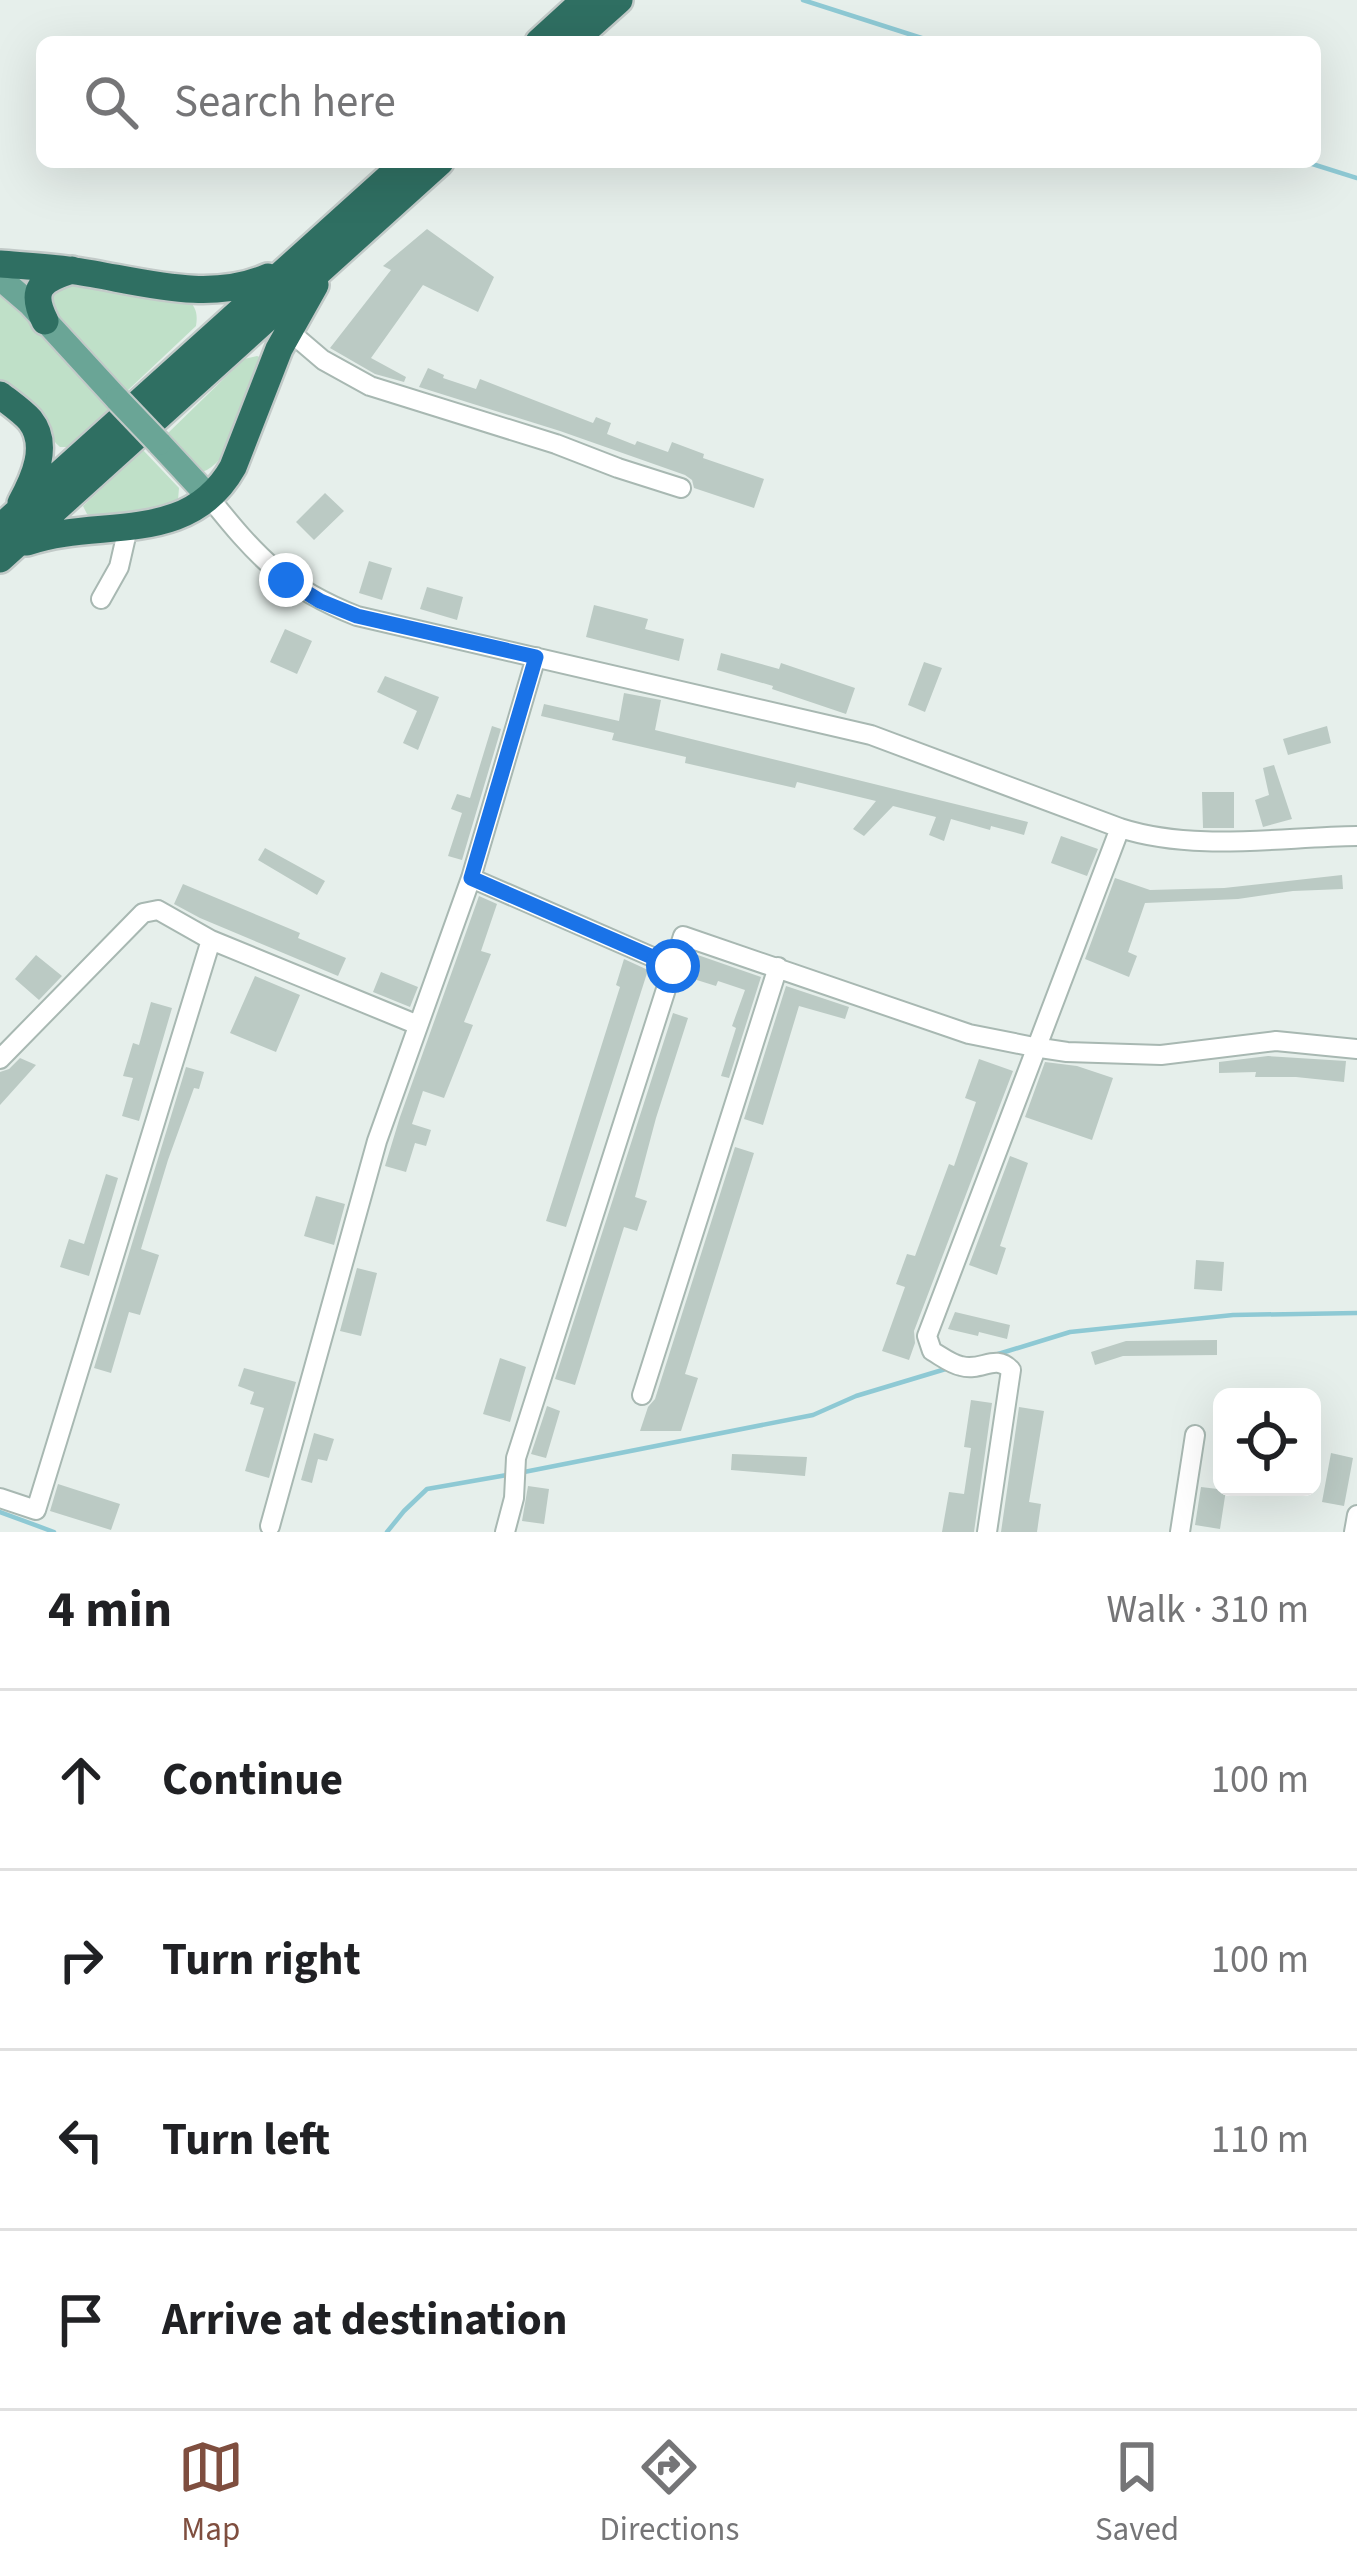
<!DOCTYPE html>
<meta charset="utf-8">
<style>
body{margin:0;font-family:"Source Sans 3",sans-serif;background:#f2f2f2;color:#202124}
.controls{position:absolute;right:36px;bottom:36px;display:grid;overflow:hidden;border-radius:18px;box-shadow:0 12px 48px #0002}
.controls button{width:108px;height:108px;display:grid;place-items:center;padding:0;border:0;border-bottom:3px solid #e0e0e0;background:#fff;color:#202124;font:60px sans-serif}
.stop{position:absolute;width:36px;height:36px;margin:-27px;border:9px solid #1a73e8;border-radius:50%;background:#fff}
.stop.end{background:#1a73e8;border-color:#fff;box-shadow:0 3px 12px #0008}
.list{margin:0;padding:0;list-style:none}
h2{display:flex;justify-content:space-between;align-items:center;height:156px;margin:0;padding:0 48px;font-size:51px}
h2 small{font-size:39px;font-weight:400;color:#757577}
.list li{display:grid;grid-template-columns:78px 1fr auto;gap:36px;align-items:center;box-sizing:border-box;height:180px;padding:0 48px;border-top:3px solid #e0e0e0}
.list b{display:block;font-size:45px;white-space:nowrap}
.list em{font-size:39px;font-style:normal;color:#757577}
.icon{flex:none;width:66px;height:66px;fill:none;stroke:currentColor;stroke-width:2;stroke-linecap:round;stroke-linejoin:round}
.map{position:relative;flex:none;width:1357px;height:1532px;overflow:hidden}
.search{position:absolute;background:#fff;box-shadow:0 12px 48px #0002;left:36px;right:36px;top:36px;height:132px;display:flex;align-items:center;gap:30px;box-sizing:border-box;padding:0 42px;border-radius:18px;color:#757577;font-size:45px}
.sheet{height:876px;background:#fff}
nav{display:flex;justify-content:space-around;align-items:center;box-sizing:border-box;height:168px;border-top:3px solid #e0e0e0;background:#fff;font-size:33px;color:#757577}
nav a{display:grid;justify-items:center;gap:6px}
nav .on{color:#7f4e3f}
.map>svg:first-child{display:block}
.green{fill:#bfe0c8}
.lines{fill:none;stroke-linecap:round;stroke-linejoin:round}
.stream{stroke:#8ec9d4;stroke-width:4.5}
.building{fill:#bbcac4}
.minor-casing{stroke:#a8b8b2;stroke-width:22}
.major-casing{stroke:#c2cac8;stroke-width:28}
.highway-casing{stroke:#c2cac8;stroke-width:32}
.minor{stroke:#fff;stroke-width:18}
.major{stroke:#6aa596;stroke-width:24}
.highway{stroke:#2f6f62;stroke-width:27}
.major-bridge-casing{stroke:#c2cac8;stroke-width:28;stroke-linecap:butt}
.major-bridge{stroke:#6aa596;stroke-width:24}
.route{stroke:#1a73e8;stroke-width:15}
</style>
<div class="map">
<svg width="1357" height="1532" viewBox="0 0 1357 1532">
<rect width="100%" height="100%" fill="#e6efeb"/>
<!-- green -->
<path class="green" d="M62 281 186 297C196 307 198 313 196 326L126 392 54 314 51 296Z
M0 296 12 302 111 411 71 447H60C48 437 48 425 40 412 30 398 14 389 0 379Z
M257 356 262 358C251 389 234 462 202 472L166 435 244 359Z
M143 450 179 488 178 500 173 507 99 518 87 514 83 506Z"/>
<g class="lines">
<!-- stream -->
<path class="stream" d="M803 0 934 42
M1306 162 1357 178
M995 1355 1070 1332 1233 1315 1357 1313
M519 1473 813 1415 856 1396 949 1368
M0 1512 54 1532
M387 1532 404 1511 427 1489 507 1475"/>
</g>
<!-- building -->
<path class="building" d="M427 229 494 277 478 312 423 285 371 358 406 377 404 382 375 374 330 348 391 270 383 266Z
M428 368 444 375 443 378 476 389 480 379 593 423 596 417 611 423 607 434 635 445 637 441 668 452 672 442 704 454 703 458 764 479 754 508 694 488 692 480 685 475 560 431 419 387Z
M325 493 344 511 314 540 296 522Z
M369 561 392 568 382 600 359 593Z
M427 587 463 597 457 620 420 609Z
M594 605 648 619 645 629 684 639 679 661 586 637Z
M285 629 312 641 297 674 270 662Z
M721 653 779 669 781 663 855 688 846 714 772 689 773 686 717 670Z
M924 662 942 668 925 712 908 705Z
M385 676 439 697 418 750 403 743 417 711 377 692Z
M624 693 661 700 655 730 1028 822 1024 835 991 826 990 830 951 819 944 841 929 835 936 817 893 806 864 836 853 829 876 801 797 782 795 788 685 763 686 757 612 740 614 733 541 716 544 704 619 721Z
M492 726 501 729 462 860 448 856 462 813 451 809 457 794 470 798Z
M1327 726 1331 743 1288 755 1283 739Z
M1274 765 1292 819 1263 827 1255 800 1269 795 1263 768Z
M1202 792H1234V828H1203Z
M1061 836 1098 849 1087 876 1051 863Z
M265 848 325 881 317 895 258 860Z
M1342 875 1343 889 1293 891 1238 899 1145 903 1128 952 1137 956 1129 977 1085 959 1115 878 1150 890 1224 888Z
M183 884 300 933 298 938 346 958 338 976 200 918 174 904Z
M479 896 497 904 481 951 491 954 464 1022 473 1025 444 1098 423 1091 412 1124 431 1130 426 1146 415 1143 406 1172 385 1166 400 1117Z
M692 953 761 977 729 1078 721 1076 736 1028 732 1026 745 990 718 981 716 986 684 976Z
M36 955 62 976 39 1000 15 979Z
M624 959 648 970 566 1227 546 1221 620 987 616 985Z
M381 972 418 987 410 1007 373 992Z
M255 976 300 995 276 1052 230 1033Z
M786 986 849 1007 845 1019 799 1006 763 1125 744 1119Z
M151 1002 172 1008 139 1121 122 1116 133 1078 123 1076 133 1043 139 1045Z
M673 1013 688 1018 656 1118 635 1197 647 1201 637 1231 624 1227 575 1385 555 1379Z
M1268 1056 1346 1061 1344 1082 1296 1077H1255L1256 1072 1219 1073V1062Z
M20 1058 36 1065 0 1105V1072L9 1069Z
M979 1059 1013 1071 914 1331 915 1343 909 1360 882 1351 905 1287 896 1284 907 1254 915 1256 949 1164 954 1166 976 1102 965 1098Z
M1045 1062 1077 1066 1113 1078 1092 1140 1025 1117Z
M186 1067 204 1072 199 1089 194 1088 168 1160 141 1249 159 1255 140 1315 129 1312 111 1373 94 1368Z
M735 1147 754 1153 685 1374 698 1378 681 1431H640L648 1407 655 1399Z
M1010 1156 1028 1163 1000 1246 1006 1248 997 1275 969 1265Z
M106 1174 118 1178 89 1276 60 1267 69 1239 84 1244Z
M316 1196 345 1204 334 1245 304 1236Z
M1196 1260 1224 1262 1222 1291 1194 1289Z
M357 1268 377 1273 361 1336 340 1331Z
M955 1312 1010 1325 1007 1339 979 1332 978 1336 948 1329Z
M1217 1340V1355L1123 1356 1095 1365 1091 1352 1126 1341Z
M500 1358 526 1367 510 1422 483 1414Z
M244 1368 296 1382 269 1478 245 1471 264 1408 250 1404 254 1392 238 1386Z
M971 1400 992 1403 974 1532H942L949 1492 964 1494 971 1448 964 1447Z
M547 1406 560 1411 546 1458 531 1454Z
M1019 1407 1044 1411 1029 1502 1041 1504 1037 1532H1001Z
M314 1433 334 1439 327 1461 318 1459 312 1483 301 1480Z
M1331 1453 1353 1458 1344 1506 1322 1502Z
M732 1454 807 1457 805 1476 731 1470Z
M58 1484 120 1504 111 1530 50 1511Z
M528 1486 549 1489 544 1524 522 1521Z
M1201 1487 1226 1490 1220 1529 1195 1525Z"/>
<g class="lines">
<!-- minor casing -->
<g class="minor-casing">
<path id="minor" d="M289 331 323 360 370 386 556 444 618 468 681 488
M209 497C256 556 285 588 357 616L871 735 1120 828C1195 852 1279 837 1357 836
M101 599 119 567 128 528
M471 878 673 966
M0 1059 143 913 158 910 211 940
M642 1395 778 967
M0 1498 36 1510 211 940 418 1025
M270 1526 377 1141 471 878 536 657
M505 1532 514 1498 516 1458 683 936 969 1034 1034 1047 1067 1052 1161 1055 1276 1041 1357 1049
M987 1532 1011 1370C995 1353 982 1372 961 1366 951 1364 941 1356 932 1351L927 1336 1120 828
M1180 1532 1195 1435
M1354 1532 1357 1515"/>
</g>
<!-- major casing -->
<g class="major-casing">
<path id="major" d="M0 278 30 304 118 400
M159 443 209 497"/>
</g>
<!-- highway casing -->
<g class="highway-casing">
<path id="highway" d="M539 42 585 0
M572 42 619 0
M0 264C25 266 50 267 75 271 138 280 207 304 268 277
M45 321C29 289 41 280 72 270
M0 395C10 403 22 411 30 420 50 445 34 479 21 503
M0 528 406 162
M27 542C99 517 188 547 233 467L279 349 315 285
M0 559 440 162"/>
</g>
<!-- minor -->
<use href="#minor" class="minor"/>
<!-- major -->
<use href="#major" class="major"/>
<!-- highway -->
<use href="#highway" class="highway"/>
<!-- major-bridge casing -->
<g class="major-bridge-casing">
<path id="major-bridge" d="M118 400 159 443"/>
</g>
<!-- major-bridge -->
<use href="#major-bridge" class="major-bridge"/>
</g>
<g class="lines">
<!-- route -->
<path class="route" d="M286 580 320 601 357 616 536 657 471 878 673 966"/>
</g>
</svg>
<div class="controls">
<button><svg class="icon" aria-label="locate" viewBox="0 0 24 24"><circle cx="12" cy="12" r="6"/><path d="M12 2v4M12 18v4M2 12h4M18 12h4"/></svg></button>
</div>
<div class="stop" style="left:673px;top:966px"></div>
<div class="stop end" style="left:286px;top:580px"></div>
<div class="search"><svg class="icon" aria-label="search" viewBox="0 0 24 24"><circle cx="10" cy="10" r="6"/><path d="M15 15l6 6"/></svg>Search here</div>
</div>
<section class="sheet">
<h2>4 min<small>Walk · 310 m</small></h2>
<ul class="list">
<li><svg class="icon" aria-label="ahead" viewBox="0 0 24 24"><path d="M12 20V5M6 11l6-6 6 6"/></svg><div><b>Continue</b></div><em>100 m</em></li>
<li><svg class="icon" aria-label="right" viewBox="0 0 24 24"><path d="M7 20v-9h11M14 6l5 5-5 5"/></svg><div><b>Turn right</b></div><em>100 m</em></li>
<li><svg class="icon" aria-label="left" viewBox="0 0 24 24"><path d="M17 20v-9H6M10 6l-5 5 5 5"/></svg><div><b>Turn left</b></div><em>110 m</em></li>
<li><svg class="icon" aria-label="arrive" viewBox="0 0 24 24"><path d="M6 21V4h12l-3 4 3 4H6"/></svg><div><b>Arrive at destination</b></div></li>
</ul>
</section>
<nav>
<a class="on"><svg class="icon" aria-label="map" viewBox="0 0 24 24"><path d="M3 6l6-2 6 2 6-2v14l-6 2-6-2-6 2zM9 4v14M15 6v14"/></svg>Map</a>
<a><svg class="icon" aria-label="directions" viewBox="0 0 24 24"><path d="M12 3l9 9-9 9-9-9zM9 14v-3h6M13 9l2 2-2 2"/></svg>Directions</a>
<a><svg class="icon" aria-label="saved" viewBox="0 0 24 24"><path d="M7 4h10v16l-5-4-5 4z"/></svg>Saved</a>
</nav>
